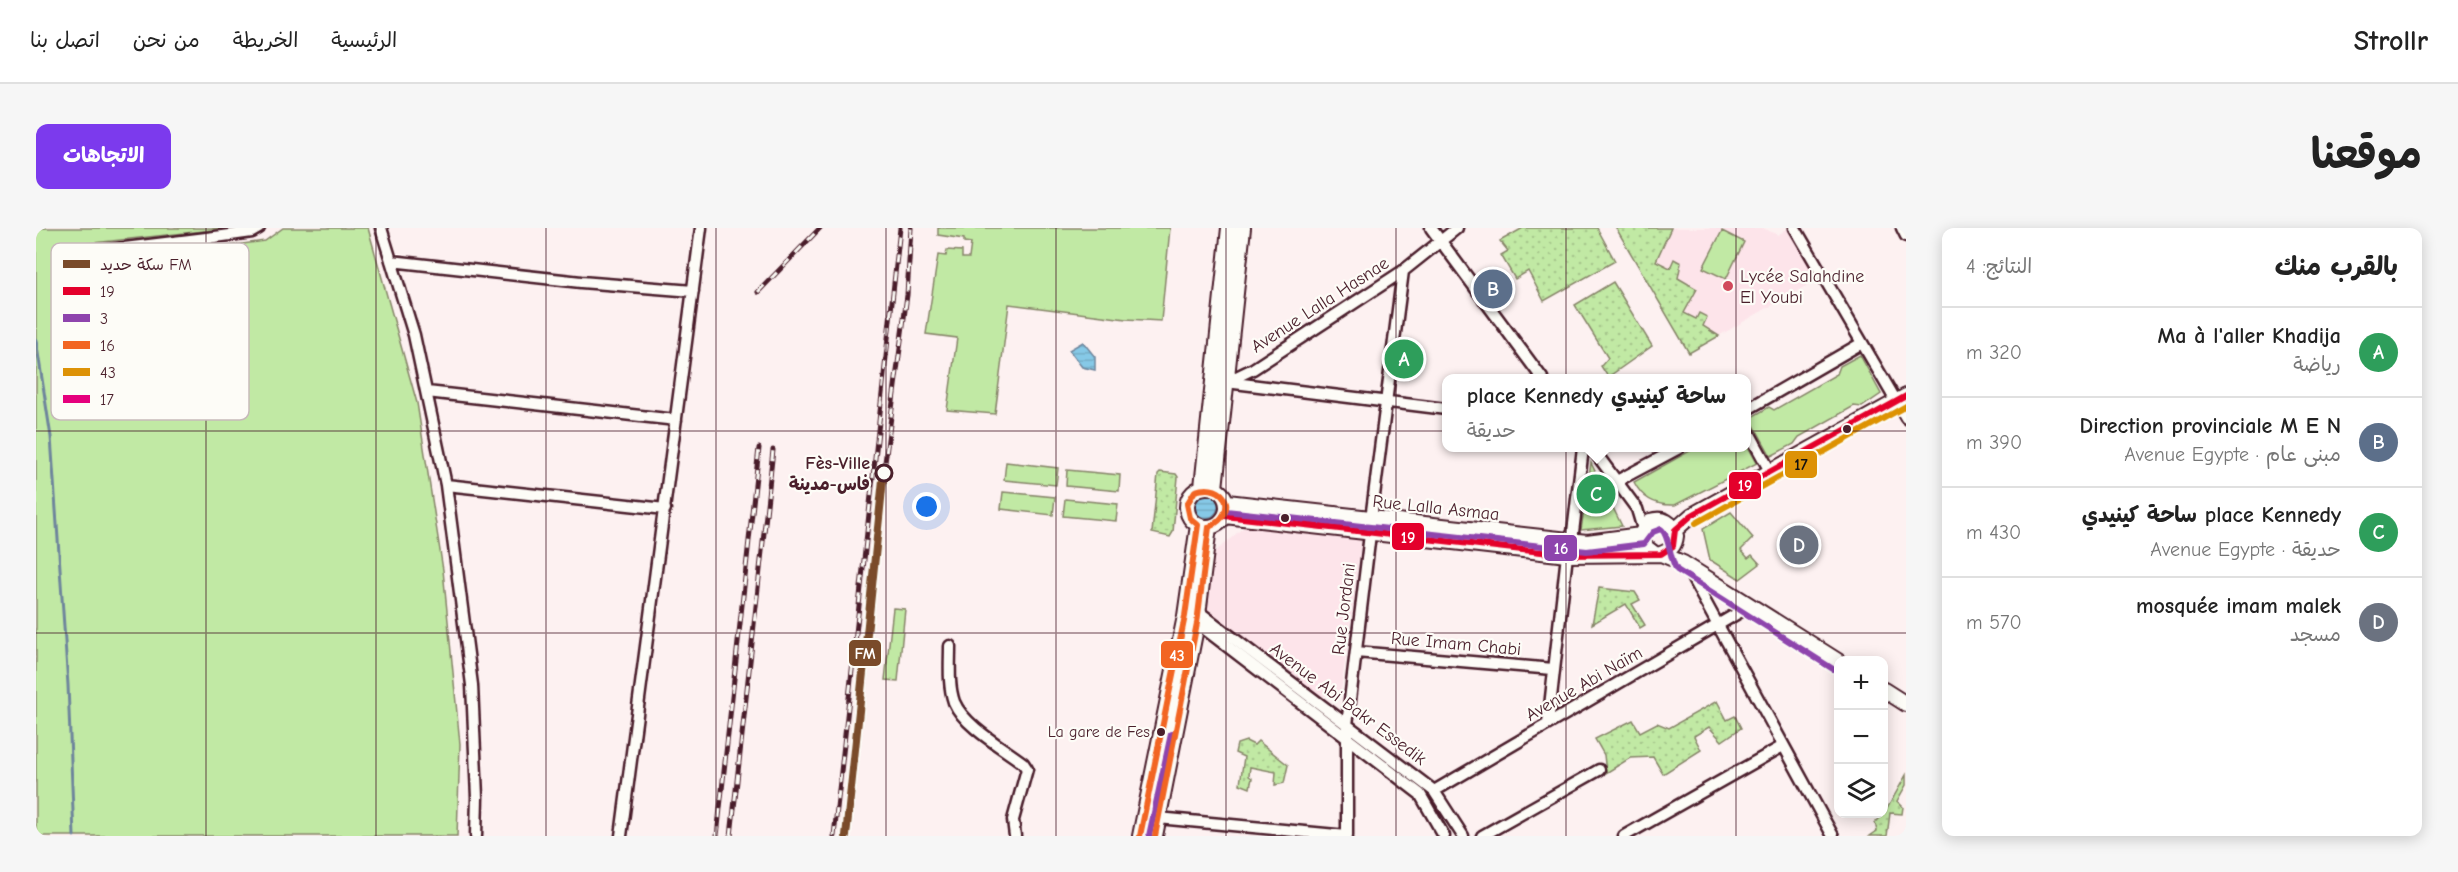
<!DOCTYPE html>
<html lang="ar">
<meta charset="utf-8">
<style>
body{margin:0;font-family:"Comic Neue","Playpen Sans Arabic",sans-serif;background:#f6f6f6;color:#222;direction:rtl}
.controls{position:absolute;right:18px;bottom:18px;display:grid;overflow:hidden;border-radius:12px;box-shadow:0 3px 15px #0003}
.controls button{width:54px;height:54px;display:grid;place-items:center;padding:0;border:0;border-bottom:2px solid #e0e0e0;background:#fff;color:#222;font:30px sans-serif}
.you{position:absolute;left:891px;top:279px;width:21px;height:21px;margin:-15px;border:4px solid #fff;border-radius:50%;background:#1a73e8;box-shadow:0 0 0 9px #1a73e833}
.badge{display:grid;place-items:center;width:39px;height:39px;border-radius:50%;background:#7c3aed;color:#fff;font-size:20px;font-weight:700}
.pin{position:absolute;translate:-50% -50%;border:3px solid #fff;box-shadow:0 2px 6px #0006}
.popup{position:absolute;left:1406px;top:146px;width:309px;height:78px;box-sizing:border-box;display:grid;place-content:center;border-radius:12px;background:#fff;filter:drop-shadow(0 2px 4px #0005);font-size:20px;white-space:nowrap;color:#767676}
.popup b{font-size:22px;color:#222}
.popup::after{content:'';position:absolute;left:50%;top:100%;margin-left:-12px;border:12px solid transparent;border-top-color:#fff}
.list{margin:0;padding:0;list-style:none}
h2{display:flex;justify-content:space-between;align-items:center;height:78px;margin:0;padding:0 24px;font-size:26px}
h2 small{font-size:20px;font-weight:400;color:#767676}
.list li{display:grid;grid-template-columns:39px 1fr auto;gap:18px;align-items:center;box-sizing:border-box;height:90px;padding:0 24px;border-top:2px solid #e0e0e0}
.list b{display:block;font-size:22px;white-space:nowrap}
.list p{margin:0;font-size:20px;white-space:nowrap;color:#767676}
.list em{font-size:20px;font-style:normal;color:#767676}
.icon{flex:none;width:33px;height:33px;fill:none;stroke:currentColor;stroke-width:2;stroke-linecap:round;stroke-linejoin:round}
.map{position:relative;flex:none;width:1870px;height:608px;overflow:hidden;direction:ltr;border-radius:12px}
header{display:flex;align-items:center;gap:36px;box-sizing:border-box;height:84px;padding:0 30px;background:#fff;border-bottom:2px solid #e0e0e0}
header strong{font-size:28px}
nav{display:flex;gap:33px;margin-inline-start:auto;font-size:21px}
.intro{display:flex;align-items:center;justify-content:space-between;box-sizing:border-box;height:144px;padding:0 36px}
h1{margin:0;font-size:42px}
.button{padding:15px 27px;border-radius:12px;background:#7c3aed;color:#fff;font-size:21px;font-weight:700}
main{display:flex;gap:36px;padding:0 36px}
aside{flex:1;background:#fff;border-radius:12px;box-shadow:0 3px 15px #0003}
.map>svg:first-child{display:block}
.built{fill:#fde4ea}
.green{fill:#c1e9a4;stroke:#868468;stroke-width:1.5}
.garden{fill:url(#garden-dots);stroke:#868468;stroke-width:1.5}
.water{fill:url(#water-rules);stroke:#6e859c;stroke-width:1.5}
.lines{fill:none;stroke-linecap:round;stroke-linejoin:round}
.stream{stroke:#6e859c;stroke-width:3}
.street-casing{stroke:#4a1f2b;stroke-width:15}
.secondary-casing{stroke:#4a1f2b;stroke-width:18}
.street{stroke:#fdfcf7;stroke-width:10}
.secondary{stroke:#fdfcf7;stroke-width:14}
.rail-casing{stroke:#4a1f2b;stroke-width:5}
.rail{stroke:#fdfcf7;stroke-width:3;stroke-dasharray:9;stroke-linecap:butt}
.bus-1-casing{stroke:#fdfcf7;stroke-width:10}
.bus-2-casing{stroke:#fdfcf7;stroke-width:10}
.bus-3-casing{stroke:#fdfcf7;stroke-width:10}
.bus-4-casing{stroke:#fdfcf7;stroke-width:10}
.bus-1{stroke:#e4002b;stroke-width:6}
.bus-2{stroke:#8e44ad;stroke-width:6}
.bus-3{stroke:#f26522;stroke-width:6}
.bus-4{stroke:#dd9206;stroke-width:6}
.rail-1-casing{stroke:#fdfcf7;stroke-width:12}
.rail-1{stroke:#7a4b2a;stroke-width:8}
.grid{fill:none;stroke:#4a1f2b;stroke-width:1.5;stroke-opacity:0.55}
.poi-dot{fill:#d1495b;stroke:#fdfcf7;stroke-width:2}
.bus-dot{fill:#4a1f2b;stroke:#fdfcf7;stroke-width:2}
.stop-dot{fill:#fdfcf7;stroke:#4a1f2b;stroke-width:3}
.labels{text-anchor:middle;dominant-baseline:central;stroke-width:4.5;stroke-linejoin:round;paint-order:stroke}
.bus-label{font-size:16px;fill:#4a1f2b;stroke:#fdfcf7;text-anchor:end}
.poi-label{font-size:18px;fill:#4a1f2b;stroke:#fdfcf7;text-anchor:start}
.street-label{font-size:18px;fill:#4a1f2b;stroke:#fdfcf7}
.stop-label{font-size:18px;font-weight:bold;fill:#4a1f2b;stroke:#fdfcf7;text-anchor:end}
.key{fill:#fdfcf7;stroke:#c7baba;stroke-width:1.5}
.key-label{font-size:16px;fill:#4a1f2b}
.line-badge{stroke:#fdfcf7;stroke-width:2}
.badge-label{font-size:16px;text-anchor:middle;font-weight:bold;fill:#fff}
.pale-badge-label{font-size:16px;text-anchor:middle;font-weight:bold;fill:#111}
</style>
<header>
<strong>Strollr</strong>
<nav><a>الرئيسية</a><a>الخريطة</a><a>من نحن</a><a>اتصل بنا</a></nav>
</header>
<div class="intro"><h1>موقعنا</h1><a class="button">الاتجاهات</a></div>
<main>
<aside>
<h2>بالقرب منك<small>النتائج: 4</small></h2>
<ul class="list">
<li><span class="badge" style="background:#2e9e5b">A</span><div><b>Ma à l'aller Khadija</b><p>رياضة</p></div><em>320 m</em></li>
<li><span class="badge" style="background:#5c6f8a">B</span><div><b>Direction provinciale M E N</b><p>مبنى عام · Avenue Egypte</p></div><em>390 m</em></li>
<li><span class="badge" style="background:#2e9e5b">C</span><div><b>place Kennedy ساحة كينيدي</b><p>حديقة · Avenue Egypte</p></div><em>430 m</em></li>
<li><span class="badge" style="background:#6b7280">D</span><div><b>mosquée imam malek</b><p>مسجد</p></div><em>570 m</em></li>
</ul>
</aside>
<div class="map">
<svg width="1870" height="608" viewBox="0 0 1870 608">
<defs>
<pattern id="garden-dots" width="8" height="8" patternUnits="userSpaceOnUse" patternTransform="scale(1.5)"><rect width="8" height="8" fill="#c1e9a4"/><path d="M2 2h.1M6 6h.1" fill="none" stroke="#a7c78d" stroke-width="1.8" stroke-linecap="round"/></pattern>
<pattern id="water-rules" width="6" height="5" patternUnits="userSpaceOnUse" patternTransform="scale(1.5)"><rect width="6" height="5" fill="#86c9e7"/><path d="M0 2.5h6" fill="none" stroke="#75acc6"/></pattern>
</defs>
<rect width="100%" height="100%" fill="#fdf1f1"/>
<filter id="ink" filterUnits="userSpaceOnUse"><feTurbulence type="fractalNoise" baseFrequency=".0167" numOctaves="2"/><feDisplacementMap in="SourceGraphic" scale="12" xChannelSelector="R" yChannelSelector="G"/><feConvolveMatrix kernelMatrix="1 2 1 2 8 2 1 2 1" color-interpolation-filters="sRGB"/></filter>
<g filter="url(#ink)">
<!-- built -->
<path class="built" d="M1580 0H1727L1742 7 1752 0 1782 51 1653 125Z
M1208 299 1326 309 1305 463 1283 470 1169 386 1179 324Z"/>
<!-- green -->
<path class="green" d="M0 0H195L30 18 33 49 74 47V26L161 22 229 13 247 0H332L381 175 407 342 424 516 421 608H0Z
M902 0H1134L1125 93 1090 91 973 76 959 186 911 182 921 110 890 106 902 27 910 28 911 22 926 23V30H933L935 15 928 14V11L902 7Z
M1686 3 1708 14 1690 51 1667 40Z
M1824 127 1845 166 1826 179 1818 178 1763 209 1758 216 1735 228 1714 190 1733 179 1738 182 1801 146 1804 138Z
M1710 215 1721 235 1639 277C1620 278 1606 270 1598 254L1659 220H1710Z
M970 234 1022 240 1020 257 968 252Z
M1555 235 1586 298 1545 302Z
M1031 242 1084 247 1083 263 1030 258Z
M967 264 1019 269 1017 287 965 281Z
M1029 271 1082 276 1080 293 1027 288Z
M1695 284 1717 310 1705 322 1712 330 1716 327 1724 336 1704 351 1674 332 1667 301Z
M857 380 869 381 862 453 849 452Z"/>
<!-- garden -->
<path class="garden" d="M1487 0H1561L1579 33 1508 73 1492 43 1479 51 1465 27 1472 23 1464 13Z
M1580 0H1635L1620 33 1634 40 1638 31 1645 35 1642 50 1661 61 1648 85 1660 91 1663 85 1671 89 1667 98 1683 108 1653 125Z
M1577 54 1616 118 1572 149 1565 138 1572 130 1539 77Z
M1124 244 1140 246 1142 249 1137 304 1134 309 1116 305 1122 246Z
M1563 360 1599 364 1604 372 1596 376 1609 397 1604 400 1590 376 1556 396Z
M1681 473 1691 492 1699 488 1705 500 1686 513 1673 499 1658 508 1665 522 1627 546 1617 529 1594 530 1570 545 1568 527 1559 511 1597 492 1604 504 1621 495 1633 500Z
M1210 513 1218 517 1222 513 1252 537 1248 555 1239 557 1240 544 1214 539 1213 548 1216 550 1214 560 1204 556 1208 529 1199 525 1201 516Z
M1870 547V557L1861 573 1867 579 1866 586 1854 585 1851 608H1834L1841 603 1839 595 1848 586Z"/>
<!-- water -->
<path class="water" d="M1047 114 1059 129V142L1046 139 1033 122Z
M1158 278a12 12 0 1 1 24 0a12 12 0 1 1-24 0Z"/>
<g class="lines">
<!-- stream -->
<path class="stream" d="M0 112 15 209 32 457 38 608"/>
<!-- street casing -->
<g class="street-casing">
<path id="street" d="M345 0 378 107 410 257 436 457 441 569 440 608
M1395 0 1506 150
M1759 0 1870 190
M1866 0 1870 8
M31 27 187 8 216 4 223 0
M355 33 545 54 657 63
M1190 154 1217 141 1367 43 1421 0
M1190 154 1410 181
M391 164 640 192
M1710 182 1826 115
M1710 199 1734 243
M1556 220 1601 281 1607 301
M1581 253 1643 220
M410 257 629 281
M1335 291 1367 43
M1536 313 1547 220
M1648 335 1797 608
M1163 384 1398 563 1427 608
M1161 395 1384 566 1408 608
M914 418C914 436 912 457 918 474 928 498 966 519 987 535L991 541 977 592 979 608
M1320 424 1517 441
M1512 496 1531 327
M1398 563 1714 378
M1122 590 1311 608V497L1334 306
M585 608 665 0
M1446 608 1563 542
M1588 608 1747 518"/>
</g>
<!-- secondary casing -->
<g class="secondary-casing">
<path id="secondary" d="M1166 259 1193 0
M1151 279a20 20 0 1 1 40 0a20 20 0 1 1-40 0Z
M1179 260 1207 0
M1191 274 1551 314 1605 307
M1189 288 1531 327 1625 326C1634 323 1639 318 1640 308 1637 294 1627 289 1614 293L1606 304 1607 317 1619 326
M1639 302 1656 287 1870 168
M1625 326 1647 335 1802 433
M1848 462 1870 476
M1104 608 1149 388 1162 297
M1119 608 1161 395 1173 299"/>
</g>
<!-- street -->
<use href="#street" class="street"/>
<!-- secondary -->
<use href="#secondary" class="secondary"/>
<!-- rail casing -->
<g class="rail-casing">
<path id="rail" d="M722 64 784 0
M848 242 871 67 875 0
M681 608 723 220
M695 608 737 222
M798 608 864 0"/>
</g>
<!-- rail -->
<use href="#rail" class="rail"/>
<!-- bus-1 casing -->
<g class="bus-1-casing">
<path id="bus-1" d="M1189 288 1531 327 1625 326 1637 318 1639 302 1656 287 1870 168"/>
</g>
<!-- bus-2 casing -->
<g class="bus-2-casing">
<path id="bus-2" d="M1190 283 1551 323 1608 316 1617 304 1625 301C1634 308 1633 331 1641 342L1797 441
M1113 608 1135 506"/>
</g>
<!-- bus-3 casing -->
<g class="bus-3-casing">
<path id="bus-3" d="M1104 608 1149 388 1162 297 1154 290 1151 276 1159 263C1191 253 1203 285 1173 299L1161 395 1119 608"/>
</g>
<!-- bus-4 casing -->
<g class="bus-4-casing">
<path id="bus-4" d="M1660 295 1870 178"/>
</g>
<!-- bus-1 -->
<use href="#bus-1" class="bus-1"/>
<!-- bus-2 -->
<use href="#bus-2" class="bus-2"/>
<!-- bus-3 -->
<use href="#bus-3" class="bus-3"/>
<!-- bus-4 -->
<use href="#bus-4" class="bus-4"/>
<!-- rail-1 casing -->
<g class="rail-1-casing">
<path id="rail-1" d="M810 608 848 242"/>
</g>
<!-- rail-1 -->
<use href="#rail-1" class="rail-1"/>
</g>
</g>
<!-- grid -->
<path class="grid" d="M170 0V608M340 0V608M510 0V608M680 0V608M850 0V608M1020 0V608M1190 0V608M1360 0V608M1530 0V608M1700 0V608M0 203H1870M0 405H1870"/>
<!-- markers -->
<circle class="poi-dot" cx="1692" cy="58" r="6"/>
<g class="bus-dot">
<circle cx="1811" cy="201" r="5"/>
<circle cx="1249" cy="290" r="5"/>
<circle cx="1125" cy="504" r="5"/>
</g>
<circle class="stop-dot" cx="848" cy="245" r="8"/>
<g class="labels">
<!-- bus labels -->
<g class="bus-label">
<text x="1114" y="504">La gare de Fes</text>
</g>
<!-- poi labels -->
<g class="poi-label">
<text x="1704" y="48">Lycée Salahdine<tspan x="1704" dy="21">El Youbi</tspan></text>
</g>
<!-- street labels -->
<g class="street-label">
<text transform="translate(1284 77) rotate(-33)">Avenue Lalla Hasnae</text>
<text transform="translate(1400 280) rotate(6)">Rue Lalla Asmaa</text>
<text transform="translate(1308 381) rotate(-83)">Rue Jordani</text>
<text transform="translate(1420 416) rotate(5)">Rue Imam Chabi</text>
<text transform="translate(1548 456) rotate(-30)">Avenue Abi Naïm</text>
<text transform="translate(1312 476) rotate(37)">Avenue Abi Bakr Essedik</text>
</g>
<!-- stop labels -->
<g class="stop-label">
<text x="834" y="235">Fès-Ville<tspan x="834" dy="21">فاس-مدينة</tspan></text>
</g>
</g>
<!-- legend -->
<rect x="15" y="15" width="198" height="177" rx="9" class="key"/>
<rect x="27" y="32" width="27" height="8" fill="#7a4b2a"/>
<rect x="27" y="59" width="27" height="8" fill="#e4002b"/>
<rect x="27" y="86" width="27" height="8" fill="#8e44ad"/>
<rect x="27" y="113" width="27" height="8" fill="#f26522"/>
<rect x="27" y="140" width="27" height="8" fill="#dd9206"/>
<rect x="27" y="167" width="27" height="8" fill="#e5007d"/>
<g class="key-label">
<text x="64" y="42">سكة حديد FM</text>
<text x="64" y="69">19</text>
<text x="64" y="96">3</text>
<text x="64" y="123">16</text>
<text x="64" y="150">43</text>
<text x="64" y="177">17</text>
</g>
<g class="line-badge">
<rect x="1748" y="222" width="34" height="29" rx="6" fill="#dd9206"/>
<rect x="1692" y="243" width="34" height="29" rx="6" fill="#e4002b"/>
<rect x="1355" y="294" width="34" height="29" rx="6" fill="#e4002b"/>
<rect x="1507" y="306" width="35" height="28" rx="6" fill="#8e44ad"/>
<rect x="812" y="411" width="34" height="28" rx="6" fill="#7a4b2a"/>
<rect x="1124" y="412" width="34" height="29" rx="6" fill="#f26522"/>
</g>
<g class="badge-label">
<text x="1709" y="263">19</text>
<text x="1372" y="315">19</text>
<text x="1525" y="326">16</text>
<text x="829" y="431">FM</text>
<text x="1141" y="433">43</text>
</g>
<g class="pale-badge-label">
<text x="1765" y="242">17</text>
</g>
</svg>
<div class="controls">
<button>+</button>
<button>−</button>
<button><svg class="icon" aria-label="layers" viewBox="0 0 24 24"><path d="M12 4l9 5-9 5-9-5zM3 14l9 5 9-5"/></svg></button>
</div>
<div class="you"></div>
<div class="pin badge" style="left:1368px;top:131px;background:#2e9e5b">A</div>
<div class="pin badge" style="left:1457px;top:61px;background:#5c6f8a">B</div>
<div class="pin badge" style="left:1560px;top:266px;background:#2e9e5b">C</div>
<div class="popup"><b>place Kennedy ساحة كينيدي</b>حديقة</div>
<div class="pin badge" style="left:1763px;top:317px;background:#6b7280">D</div>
</div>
</main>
